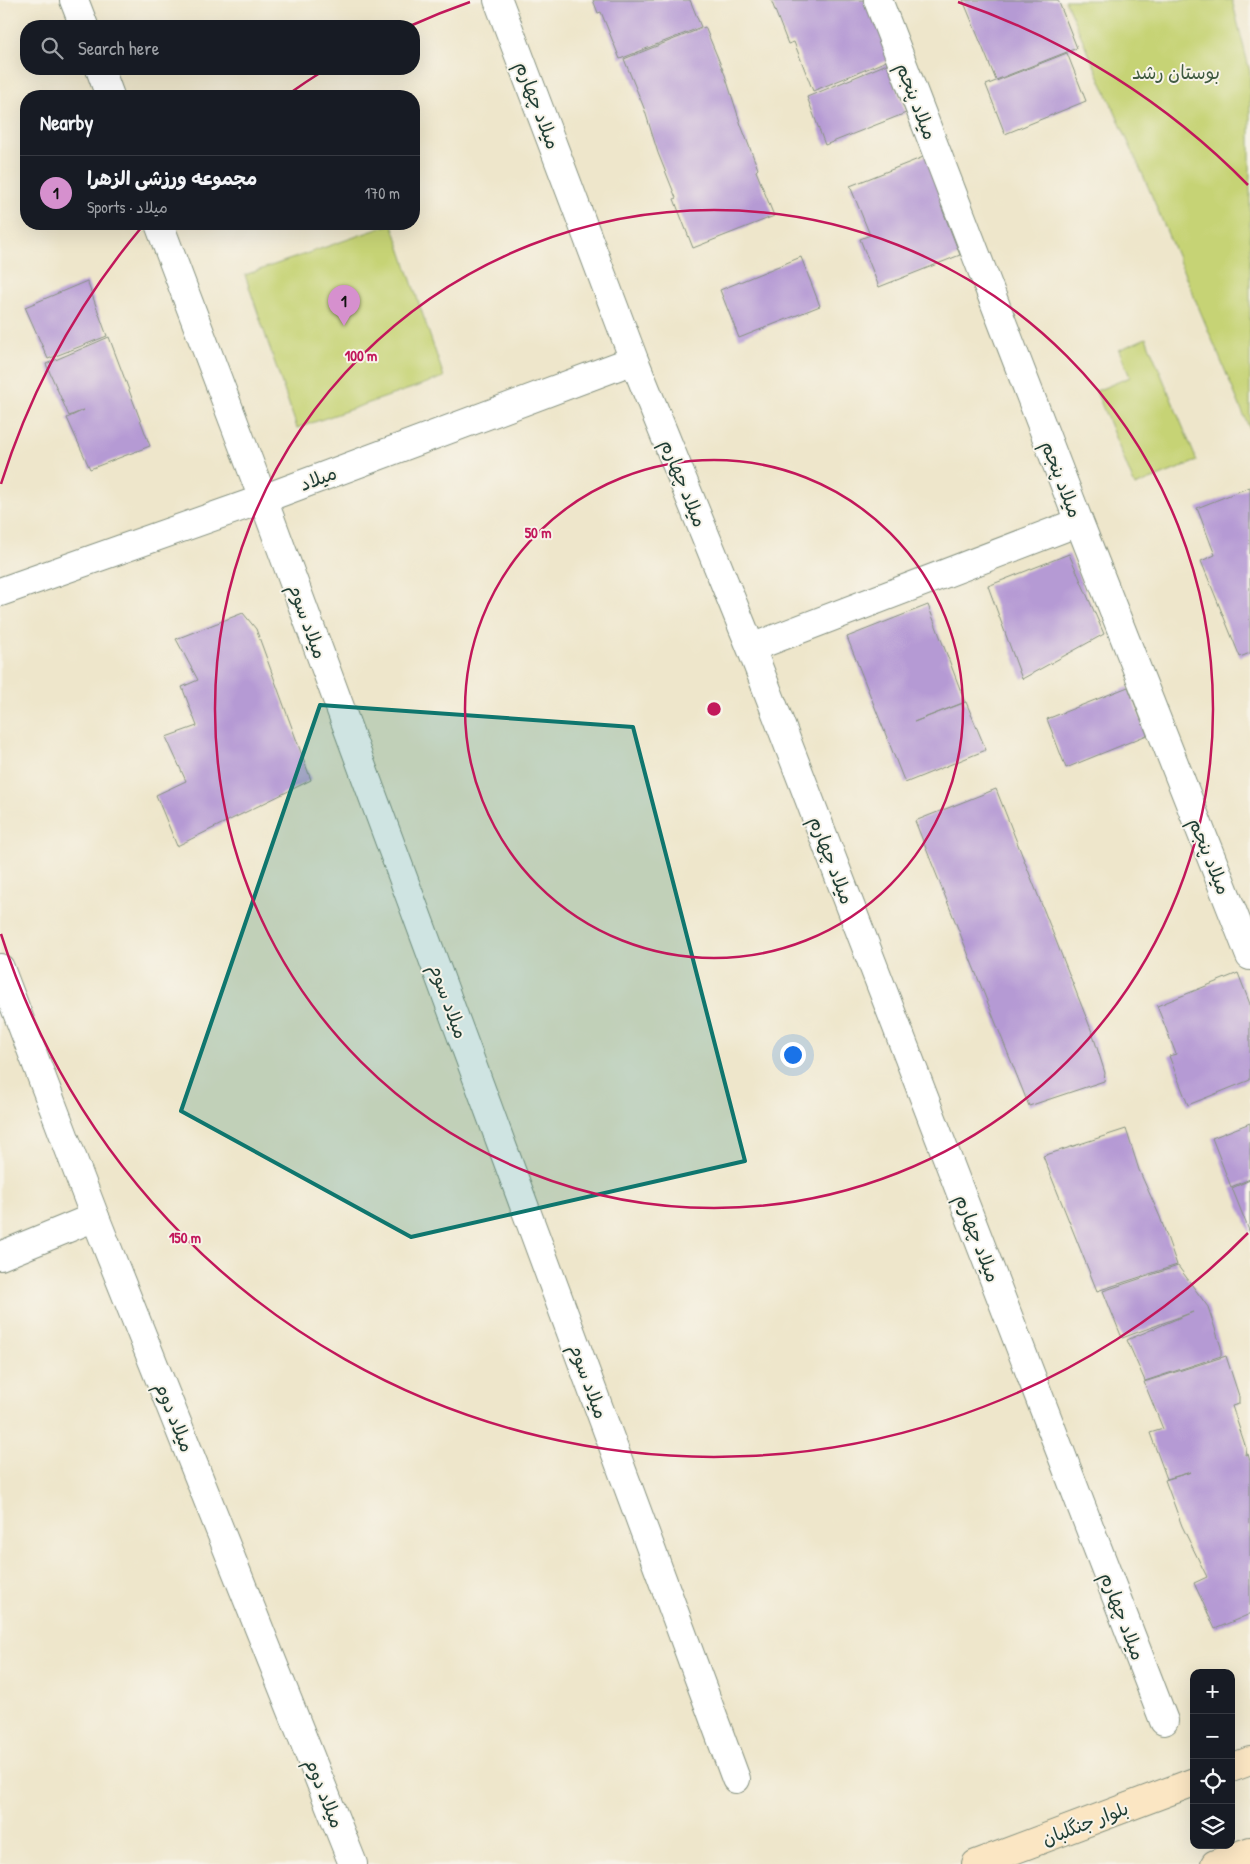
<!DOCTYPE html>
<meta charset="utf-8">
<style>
body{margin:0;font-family:"Patrick Hand","Playpen Sans Arabic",sans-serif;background:#20242c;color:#f1f3f6}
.controls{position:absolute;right:15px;bottom:15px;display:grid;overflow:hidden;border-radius:10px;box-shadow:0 5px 20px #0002}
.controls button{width:45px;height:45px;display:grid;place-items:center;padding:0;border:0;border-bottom:1px solid #363941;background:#171b24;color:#f1f3f6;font:25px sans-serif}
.you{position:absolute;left:792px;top:1054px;width:18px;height:18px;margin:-12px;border:4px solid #fff;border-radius:50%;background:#1a73e8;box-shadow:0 0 0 8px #1a73e833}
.badge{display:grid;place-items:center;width:32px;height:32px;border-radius:50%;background:#d690ce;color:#111;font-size:16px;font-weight:700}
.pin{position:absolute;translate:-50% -41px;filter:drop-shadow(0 1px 2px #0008)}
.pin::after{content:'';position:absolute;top:26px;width:18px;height:15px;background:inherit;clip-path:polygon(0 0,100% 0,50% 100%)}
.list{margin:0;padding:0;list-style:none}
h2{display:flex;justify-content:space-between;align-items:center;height:65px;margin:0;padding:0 20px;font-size:21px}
h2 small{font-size:16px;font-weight:400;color:#9ea1a6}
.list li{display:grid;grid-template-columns:32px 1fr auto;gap:15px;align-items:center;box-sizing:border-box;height:75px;padding:0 20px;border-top:1px solid #363941}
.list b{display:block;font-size:19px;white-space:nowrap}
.list p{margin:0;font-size:16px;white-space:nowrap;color:#9ea1a6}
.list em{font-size:16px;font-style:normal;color:#9ea1a6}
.icon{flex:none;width:28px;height:28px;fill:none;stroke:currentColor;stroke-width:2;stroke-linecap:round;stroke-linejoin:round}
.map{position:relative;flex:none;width:1250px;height:1864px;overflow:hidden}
.search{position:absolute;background:#171b24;box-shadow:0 5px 20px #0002;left:20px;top:20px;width:400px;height:55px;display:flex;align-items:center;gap:12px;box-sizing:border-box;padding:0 18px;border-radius:20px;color:#9ea1a6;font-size:19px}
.panel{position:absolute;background:#171b24;box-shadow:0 5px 20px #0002;left:20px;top:90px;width:400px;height:140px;border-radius:20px}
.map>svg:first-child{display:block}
.green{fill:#c6d375;stroke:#728854}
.building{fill:#b59ad4}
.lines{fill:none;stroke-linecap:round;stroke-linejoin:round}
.minor-casing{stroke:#869280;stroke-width:30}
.tertiary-casing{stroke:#869280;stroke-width:30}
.secondary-casing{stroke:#869280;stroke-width:30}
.minor{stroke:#fff;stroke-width:28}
.tertiary{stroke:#fff;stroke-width:28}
.secondary{stroke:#fbe6c3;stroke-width:28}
.marked{fill:#0f766e;fill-opacity:0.2;stroke:#0f766e;stroke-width:4;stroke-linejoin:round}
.ring{fill:none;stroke:#c2185b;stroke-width:2.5}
.labels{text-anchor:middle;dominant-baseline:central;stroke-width:4;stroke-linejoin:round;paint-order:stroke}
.park-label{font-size:19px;fill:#405b41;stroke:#f7f3e8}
.street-label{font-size:19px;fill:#1f3d34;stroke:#f7f3e8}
.centre{fill:#c2185b;stroke:#f7f3e8;stroke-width:2.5}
.ring-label{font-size:15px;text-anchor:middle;font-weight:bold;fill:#c2185b;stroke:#f7f3e8;stroke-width:4;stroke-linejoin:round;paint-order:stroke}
</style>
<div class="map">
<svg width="1250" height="1864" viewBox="0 0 1250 1864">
<rect width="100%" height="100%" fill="#f7f3e8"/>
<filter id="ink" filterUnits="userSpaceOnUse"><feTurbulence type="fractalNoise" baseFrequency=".02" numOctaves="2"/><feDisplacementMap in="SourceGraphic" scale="10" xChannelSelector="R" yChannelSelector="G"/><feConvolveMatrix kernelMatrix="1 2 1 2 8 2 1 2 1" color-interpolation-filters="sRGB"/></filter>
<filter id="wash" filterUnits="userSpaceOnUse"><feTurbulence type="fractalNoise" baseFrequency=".0096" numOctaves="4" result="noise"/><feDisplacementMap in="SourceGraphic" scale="20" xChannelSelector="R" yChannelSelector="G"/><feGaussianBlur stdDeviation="1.12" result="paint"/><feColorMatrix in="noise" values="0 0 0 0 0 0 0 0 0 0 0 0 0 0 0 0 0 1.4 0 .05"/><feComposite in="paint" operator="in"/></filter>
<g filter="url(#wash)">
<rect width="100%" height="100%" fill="#eee6cb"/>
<!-- green -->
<path class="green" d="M1065 0H1232L1250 72V430L1146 182Z
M392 224 444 377 297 428 245 275Z
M1146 338 1197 461 1135 486 1096 391 1130 377 1119 350Z"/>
<g id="blocks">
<!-- building -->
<path class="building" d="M593 0H690L701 27 620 59 601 12 598 13Z
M771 0H865L894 58 813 91 794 42 788 44Z
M963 0H1058L1077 48 996 80Z
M705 27 725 75 741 125 758 169 756 171 774 216 693 248 674 199 676 198 658 153 644 108 624 59Z
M1067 53 1086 101 1005 134 986 85Z
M887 64 906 113 825 145 807 97Z
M931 154 950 203 941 206 960 255 879 287 860 239 870 235 850 186Z
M801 257 820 306 739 338 720 290Z
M87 281 107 336 48 359 25 307Z
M109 337 150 446 90 469 67 418 84 410 69 416 46 364Z
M1250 487V653L1240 657 1201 561 1215 555 1197 508Z
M1069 554 1104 634 1022 679 988 586Z
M928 605 965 702 914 722 966 702 986 750 905 783 847 637Z
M243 613 256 629 311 780 177 846 156 795 186 781 166 737 197 726 182 687 198 680 176 639Z
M1128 687 1147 735 1066 768 1047 719Z
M996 789 1092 1032 1105 1073 1104 1081 1029 1106 915 821Z
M1238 973 1250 1004V1080L1188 1105 1169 1056 1176 1054 1157 1006Z
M1250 1123V1179L1231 1187 1212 1138Z
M1126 1129 1139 1170 1160 1217 1177 1265 1097 1291 1043 1156Z
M1250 1180V1233L1232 1188Z
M1178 1266 1208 1307 1221 1347V1356L1145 1381 1127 1340 1193 1312 1122 1338 1103 1291Z
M1226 1356 1239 1396V1404L1232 1406 1246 1448 1245 1455 1248 1454 1250 1461V1614L1215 1629 1194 1583 1207 1577 1182 1526 1165 1480 1191 1472 1167 1479 1150 1433 1163 1429 1144 1382Z"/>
</g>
</g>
<g filter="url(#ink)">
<use href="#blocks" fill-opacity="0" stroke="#869280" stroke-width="1"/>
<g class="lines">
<!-- minor casing -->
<g class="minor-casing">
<path id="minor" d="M74 0 84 26
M498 0 634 360 751 648 1164 1721
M878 0 1079 522 1250 956
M100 69 110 96
M159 224 263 499 736 1779
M0 592 263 499 634 360
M751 648 1079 522
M0 1256 95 1217"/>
</g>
<!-- tertiary casing -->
<g class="tertiary-casing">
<path id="tertiary" d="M0 968 95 1217 353 1864"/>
</g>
<!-- secondary casing -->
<g class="secondary-casing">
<path id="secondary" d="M1231 1768 1250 1761
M976 1864 1194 1782
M1215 1864 1250 1851"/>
</g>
<!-- minor -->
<use href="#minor" class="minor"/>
<!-- tertiary -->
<use href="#tertiary" class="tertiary"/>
<!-- secondary -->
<use href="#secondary" class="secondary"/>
</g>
</g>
<!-- marked area -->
<path class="marked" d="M320 705 633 727 745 1161 411 1237 181 1111Z"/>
<!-- distance rings -->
<g class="ring">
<circle cx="714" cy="709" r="249"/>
<circle cx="714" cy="709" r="499"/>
<path d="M1248 1233A748 748 0 0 1 1 934M1 484A748 748 0 0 1 141 228M290 93A748 748 0 0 1 323 71M410 26A748 748 0 0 1 470 2M958 2A748 748 0 0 1 1248 185"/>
</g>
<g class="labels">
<!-- park labels -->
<g class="park-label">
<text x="1176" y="72">بوستان رشد</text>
</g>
<!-- street labels -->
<g class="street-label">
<text transform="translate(917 101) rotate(69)">میلاد پنجم</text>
<text transform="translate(538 105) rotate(69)">میلاد چهارم</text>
<text transform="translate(318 478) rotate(-21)">میلاد</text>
<text transform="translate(1062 479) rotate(69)">میلاد پنجم</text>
<text transform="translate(684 483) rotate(68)">میلاد چهارم</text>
<text transform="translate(308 621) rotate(70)">میلاد سوم</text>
<text transform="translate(1210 856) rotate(68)">میلاد پنجم</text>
<text transform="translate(832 860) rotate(69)">میلاد چهارم</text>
<text transform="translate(449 1001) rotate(70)">میلاد سوم</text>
<text transform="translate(978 1238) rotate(69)">میلاد چهارم</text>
<text transform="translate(589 1381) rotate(70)">میلاد سوم</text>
<text transform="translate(175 1417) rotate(68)">میلاد دوم</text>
<text transform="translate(1123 1616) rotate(69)">میلاد چهارم</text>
<text transform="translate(325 1793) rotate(68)">میلاد دوم</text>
<text transform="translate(1085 1823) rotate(-21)">بلوار جنگلبان</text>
</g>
</g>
<circle cx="714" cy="709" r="8" class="centre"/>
<g class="ring-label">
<text x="361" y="361">100 m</text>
<text x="538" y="538">50 m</text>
<text x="185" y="1243">150 m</text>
</g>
</svg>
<div class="controls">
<button>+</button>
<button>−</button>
<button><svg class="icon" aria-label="locate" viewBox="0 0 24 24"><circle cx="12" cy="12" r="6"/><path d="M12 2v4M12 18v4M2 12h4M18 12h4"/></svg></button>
<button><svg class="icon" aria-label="layers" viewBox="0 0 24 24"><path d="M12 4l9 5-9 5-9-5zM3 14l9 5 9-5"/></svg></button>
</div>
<div class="you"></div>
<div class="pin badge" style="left:344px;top:326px">1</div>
<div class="search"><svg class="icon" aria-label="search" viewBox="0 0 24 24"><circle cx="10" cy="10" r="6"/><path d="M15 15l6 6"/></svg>Search here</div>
<section class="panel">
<h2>Nearby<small></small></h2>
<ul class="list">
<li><span class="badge">1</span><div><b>مجموعه ورزشی الزهرا</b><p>Sports · میلاد</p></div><em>170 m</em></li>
</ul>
</section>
</div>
